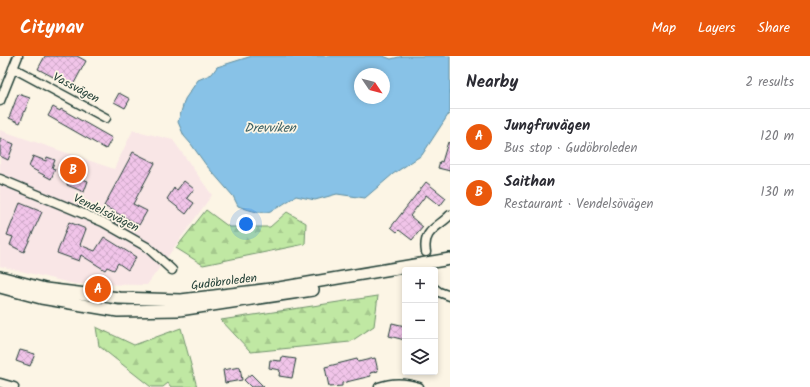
<!DOCTYPE html>
<meta charset="utf-8">
<style>
body{margin:0;font-family:Kalam,sans-serif;background:#f7f7f7;color:#2b2b33}
.controls{position:absolute;right:12px;bottom:12px;display:grid;overflow:hidden;border-radius:4px;box-shadow:0 2px 6px #0003}
.controls button{width:36px;height:36px;display:grid;place-items:center;padding:0;border:0;border-bottom:1px solid #e1e1e2;background:#fff;color:#2b2b33;font:20px sans-serif}
.compass{position:absolute;left:354px;top:12px;width:36px;height:36px;border-radius:50%;background:#fff;box-shadow:0 2px 6px #0003;rotate:125deg}
.you{position:absolute;left:246px;top:168px;width:14px;height:14px;margin:-10px;border:3px solid #fff;border-radius:50%;background:#1a73e8;box-shadow:0 0 0 6px #1a73e833}
.badge{display:grid;place-items:center;width:26px;height:26px;border-radius:50%;background:#ea580c;color:#fff;font-size:13px;font-weight:700}
.pin{position:absolute;translate:-50% -50%;border:2px solid #fff;box-shadow:0 1px 4px #0006}
.list{margin:0;padding:0;list-style:none}
h2{display:flex;justify-content:space-between;align-items:center;height:52px;margin:0;padding:0 16px;font-size:17px}
h2 small{font-size:13px;font-weight:400;color:#7c7c81}
.list li{display:grid;grid-template-columns:26px 1fr auto;gap:12px;align-items:center;box-sizing:border-box;height:56px;padding:0 16px;border-top:1px solid #e1e1e2}
.list b{display:block;font-size:15px;white-space:nowrap}
.list p{margin:0;font-size:13px;white-space:nowrap;color:#7c7c81}
.list em{font-size:13px;font-style:normal;color:#7c7c81}
.icon{flex:none;width:22px;height:22px;fill:none;stroke:currentColor;stroke-width:2;stroke-linecap:round;stroke-linejoin:round}
.map{position:relative;flex:none;width:450px;height:331px;overflow:hidden}
header{display:flex;align-items:center;gap:24px;box-sizing:border-box;height:56px;padding:0 20px;background:#ea580c;color:#fff}
header strong{font-size:19px}
nav{display:flex;gap:22px;margin-inline-start:auto;font-size:14px}
main{display:flex}
aside{flex:1;background:#fff}
.map>svg:first-child{display:block}
.built{fill:#f9e6e6}
.forest{fill:url(#forest-firs);stroke:#70926c}
.water{fill:#88c2e7;stroke:#5e8d9f;fill-rule:evenodd}
.building{fill:url(#building-cross-hatch);stroke:#1f3d34}
.lines{fill:none;stroke-linecap:round;stroke-linejoin:round}
.minor-casing{stroke:#1f3d34;stroke-width:11}
.secondary-casing{stroke:#1f3d34;stroke-width:14}
.minor{stroke:#fcf5e5;stroke-width:8}
.secondary{stroke:#fcf5e5;stroke-width:11}
.labels{text-anchor:middle;dominant-baseline:central;stroke-width:3.5;stroke-linejoin:round;paint-order:stroke}
.street-label{font-size:12px;fill:#1f3d34;stroke:#fcf5e5}
.water-label{font-size:13px;font-style:italic;fill:#395e61;stroke:#fcf5e5}
</style>
<header>
<strong>Citynav</strong>
<nav><a>Map</a><a>Layers</a><a>Share</a></nav>
</header>
<main>
<div class="map">
<svg width="450" height="331" viewBox="0 0 450 331">
<defs>
<pattern id="forest-firs" width="22" height="20" patternUnits="userSpaceOnUse"><rect width="22" height="20" fill="#c0e8a3"/><path d="M5 1l3.5 6h-7zM16 11l3.5 6h-7z" fill="#a5c88d"/></pattern>
<pattern id="building-cross-hatch" width="8" height="8" patternUnits="userSpaceOnUse"><rect width="8" height="8" fill="#f1c4e9"/><path d="M0 0l8 8M0 8l8-8" fill="none" stroke="#cea9c8"/></pattern>
</defs>
<rect width="100%" height="100%" fill="#fcf5e5"/>
<filter id="ink" filterUnits="userSpaceOnUse"><feTurbulence type="fractalNoise" baseFrequency=".025" numOctaves="2"/><feDisplacementMap in="SourceGraphic" scale="8" xChannelSelector="R" yChannelSelector="G"/><feConvolveMatrix kernelMatrix="1 2 1 2 8 2 1 2 1" color-interpolation-filters="sRGB"/></filter>
<g filter="url(#ink)">
<!-- built -->
<path class="built" d="M0 74 114 113 133 74 173 84 212 139 147 229 74 228 0 210Z"/>
<!-- forest -->
<path class="forest" d="M206 154 229 171H270L287 156 306 167 305 188 203 209 176 192Z
M378 240 374 270 350 286 251 296 221 264Z
M96 271 134 289 181 272 197 331H171L168 327 163 331H151L99 290Z"/>
<!-- water -->
<path class="water" d="M252 0H383L391 3 403 0H450V56L422 99 393 118 365 142 337 138 315 144 296 140C270 156 269 162 238 150L233 140 206 109 191 88 184 80 178 66 185 43 198 24 212 18 217 11ZM360 18H384V42H360Z"/>
<!-- building -->
<path class="building" d="M45 0H77L86 5 72 31 38 13Z
M119 37 130 43 125 52 114 46Z
M18 38 30 42 20 67 9 62Z
M53 51 60 55 61 53 112 82 106 93 48 60Z
M0 82 14 88 8 104 0 100Z
M448 86 450 87V115L438 112 440 105 442 106Z
M133 96 155 107 133 148 147 155 139 169 104 150Z
M33 100 46 105 47 101 55 104 52 112 55 113 51 123 29 111Z
M71 103 82 107 77 121 88 125 84 136 67 129 68 124 63 122Z
M184 125 194 133 187 142 194 147 186 158 167 143 174 132 177 134Z
M426 126 446 142 440 150 426 139 410 160 423 171 412 184 399 174 397 176 391 171Z
M20 147 42 156 24 196 10 189 13 181 7 179Z
M69 166 86 173 80 189 95 195 104 181 136 201 128 214 118 207 114 214 107 211 105 214 81 199 79 205 57 197Z
M392 267 405 270V284L389 280Z
M20 294 35 298 30 310 16 305Z
M282 301 296 303 292 322 279 320 280 314 269 312 270 304 281 305Z
M375 302 378 315 370 317 371 320 342 327V330L329 331 325 311 357 303 358 306Z
M240 311 242 324 225 327 223 314Z
M251 318 264 331H251L244 324Z"/>
<g class="lines">
<!-- minor casing -->
<g class="minor-casing">
<path id="minor" d="M13 12 106 62
M0 45 18 0
M0 123 103 166 147 191 172 214
M426 196C422 174 439 171 450 159
M435 233 439 236 450 240
M0 327 14 331
M379 331C392 326 407 327 419 331"/>
</g>
<!-- secondary casing -->
<g class="secondary-casing">
<path id="secondary" d="M0 221 45 233 119 242 181 244 279 232 450 203
M0 231 41 242 118 255 179 254 313 234"/>
</g>
<!-- minor -->
<use href="#minor" class="minor"/>
<!-- secondary -->
<use href="#secondary" class="secondary"/>
</g>
</g>
<g class="labels">
<!-- street labels -->
<g class="street-label">
<text transform="translate(76 32) rotate(28)">Vassvägen</text>
<text transform="translate(106 157) rotate(26)">Vendelsövägen</text>
<text transform="translate(224 226) rotate(-7)">Gudöbroleden</text>
</g>
<!-- water labels -->
<g class="water-label">
<text x="270" y="72">Drevviken</text>
</g>
</g>
</svg>
<div class="controls">
<button>+</button>
<button>−</button>
<button><svg class="icon" aria-label="layers" viewBox="0 0 24 24"><path d="M12 4l9 5-9 5-9-5zM3 14l9 5 9-5"/></svg></button>
</div>
<svg class="compass" viewBox="-18 -18 36 36"><path d="M0-13l5 13h-10z" fill="#e53935"/><path d="M0 13l5-13h-10z" fill="#7c7c81"/></svg>
<div class="you"></div>
<div class="pin badge" style="left:98px;top:233px">A</div>
<div class="pin badge" style="left:73px;top:114px">B</div>
</div>
<aside>
<h2>Nearby<small>2 results</small></h2>
<ul class="list">
<li><span class="badge">A</span><div><b>Jungfruvägen</b><p>Bus stop · Gudöbroleden</p></div><em>120 m</em></li>
<li><span class="badge">B</span><div><b>Saithan</b><p>Restaurant · Vendelsövägen</p></div><em>130 m</em></li>
</ul>
</aside>
</main>
